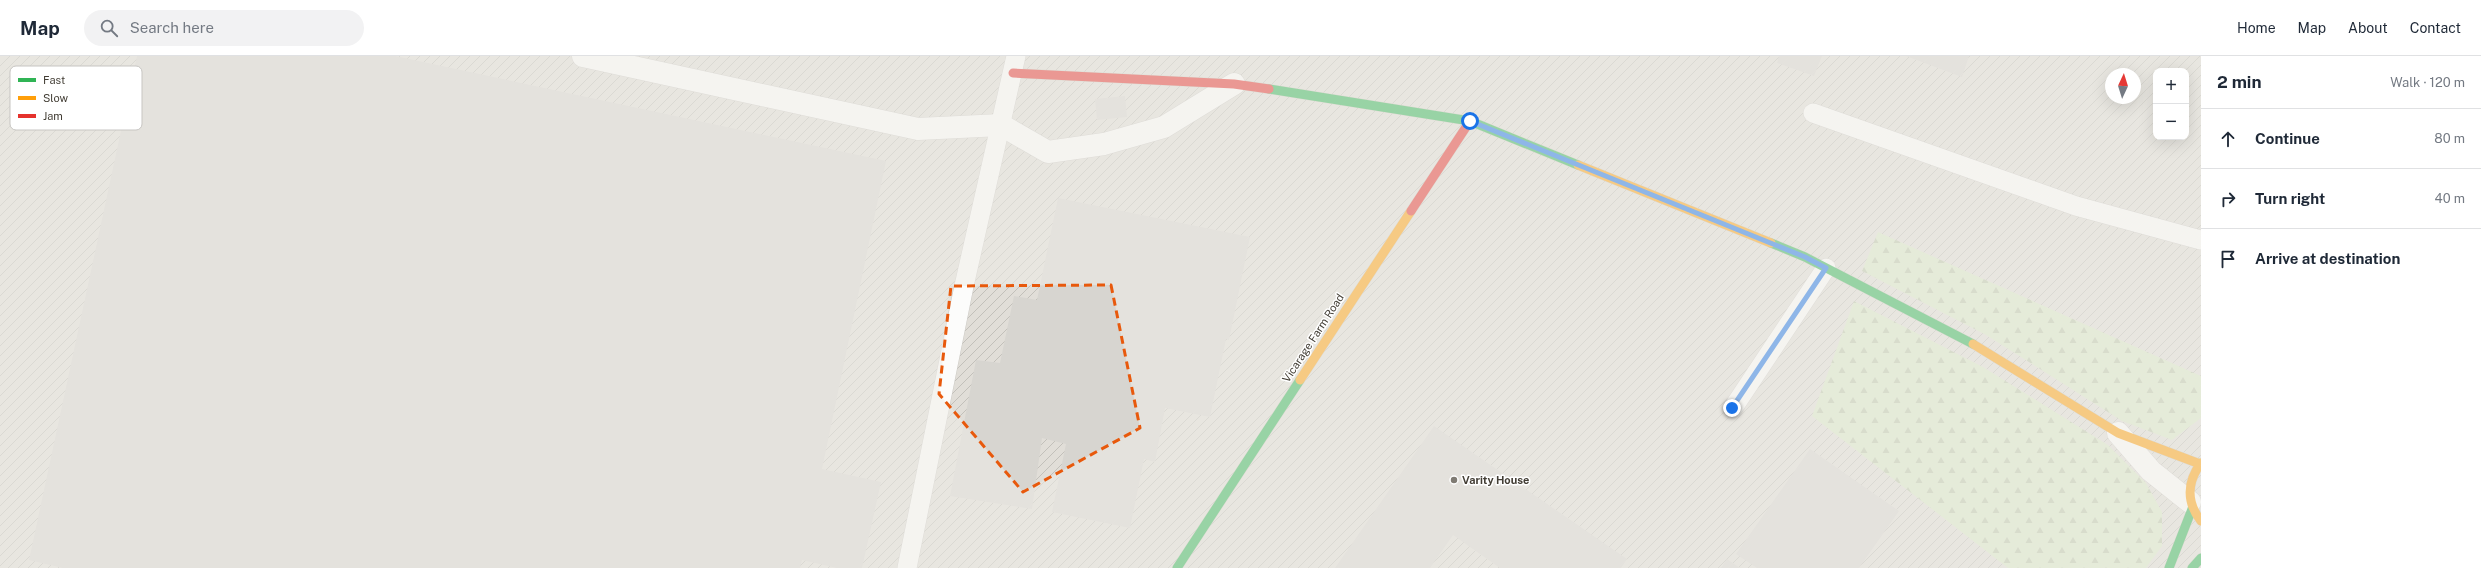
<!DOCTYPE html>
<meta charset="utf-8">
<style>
body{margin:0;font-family:"Public Sans",sans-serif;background:#f2f2f3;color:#1f2937}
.controls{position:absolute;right:12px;top:12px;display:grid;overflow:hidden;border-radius:8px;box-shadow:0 4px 16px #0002}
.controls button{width:36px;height:36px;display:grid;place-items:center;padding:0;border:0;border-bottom:1px solid #e0e1e3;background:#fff;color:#1f2937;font:20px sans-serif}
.compass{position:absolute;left:2105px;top:12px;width:36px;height:36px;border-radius:50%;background:#fff;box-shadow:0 4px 16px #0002;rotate:4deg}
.stop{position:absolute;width:12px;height:12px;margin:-9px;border:3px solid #1a73e8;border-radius:50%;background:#fff}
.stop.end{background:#1a73e8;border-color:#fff;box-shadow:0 1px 4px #0008}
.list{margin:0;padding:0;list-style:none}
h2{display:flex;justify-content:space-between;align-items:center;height:52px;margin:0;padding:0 16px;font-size:17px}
h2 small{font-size:13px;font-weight:400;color:#747a83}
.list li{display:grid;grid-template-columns:26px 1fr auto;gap:12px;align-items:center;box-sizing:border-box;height:60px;padding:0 16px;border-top:1px solid #e0e1e3}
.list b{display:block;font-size:15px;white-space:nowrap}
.list em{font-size:13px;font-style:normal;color:#747a83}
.icon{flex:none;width:22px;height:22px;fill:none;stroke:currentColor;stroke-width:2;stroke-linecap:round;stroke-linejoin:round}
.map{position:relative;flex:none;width:2201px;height:512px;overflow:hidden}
header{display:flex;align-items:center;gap:24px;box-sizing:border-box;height:56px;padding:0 20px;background:#fff;border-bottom:1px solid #e0e1e3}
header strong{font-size:19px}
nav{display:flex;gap:22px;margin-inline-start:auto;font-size:14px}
.search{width:280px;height:36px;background:#f2f2f3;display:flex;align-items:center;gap:10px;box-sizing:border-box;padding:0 14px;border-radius:22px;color:#747a83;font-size:15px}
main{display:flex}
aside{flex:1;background:#fff}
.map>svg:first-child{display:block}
.industrial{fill:url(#industrial-furrows);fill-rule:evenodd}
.forest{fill:url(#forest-firs)}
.building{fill:#d7d5d0}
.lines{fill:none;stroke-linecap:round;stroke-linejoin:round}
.lane-casing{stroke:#cccac5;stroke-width:20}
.street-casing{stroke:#cccac5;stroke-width:23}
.fast-casing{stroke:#cccabf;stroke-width:10}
.slow-casing{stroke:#cccabf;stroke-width:10}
.jam-casing{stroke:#cccabf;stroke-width:10}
.lane{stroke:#fcfcfb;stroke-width:19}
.street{stroke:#fcfcfb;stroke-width:22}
.fast{stroke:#30b455;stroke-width:9}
.slow{stroke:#ff9f0a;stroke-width:9}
.jam{stroke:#e5322d;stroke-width:9}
.route{stroke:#1a73e8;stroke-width:5}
.marked{fill:none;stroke:#e8590c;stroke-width:3;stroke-dasharray:8 5;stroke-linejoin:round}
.poi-dot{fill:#7f7b73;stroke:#fff;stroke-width:1.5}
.labels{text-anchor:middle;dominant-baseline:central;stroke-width:3;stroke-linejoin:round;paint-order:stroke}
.street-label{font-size:11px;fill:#433e35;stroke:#fff}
.poi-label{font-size:11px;font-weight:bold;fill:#433e35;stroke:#fff;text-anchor:start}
.key{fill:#fff;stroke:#c7c5c2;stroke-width:1}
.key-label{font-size:11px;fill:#433e35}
</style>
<header>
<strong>Map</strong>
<div class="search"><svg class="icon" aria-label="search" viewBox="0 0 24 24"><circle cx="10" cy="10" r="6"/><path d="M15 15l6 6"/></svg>Search here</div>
<nav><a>Home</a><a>Map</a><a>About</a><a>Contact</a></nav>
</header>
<main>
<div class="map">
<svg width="2201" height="512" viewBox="0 0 2201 512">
<defs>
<pattern id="industrial-furrows" width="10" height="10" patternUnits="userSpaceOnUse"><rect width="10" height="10" fill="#e1ded8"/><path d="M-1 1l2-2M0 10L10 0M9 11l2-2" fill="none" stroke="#c2c0ba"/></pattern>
<pattern id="forest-firs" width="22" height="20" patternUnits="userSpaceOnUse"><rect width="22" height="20" fill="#dae8c8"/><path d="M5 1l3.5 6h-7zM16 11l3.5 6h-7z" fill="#bcc8ac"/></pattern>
</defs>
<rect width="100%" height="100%" fill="#eeede7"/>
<!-- industrial -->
<path class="industrial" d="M0 0H2201V512H0ZM2156 15H2186V81H2156ZM2111 18H2135V42H2111Z"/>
<!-- forest -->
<path class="forest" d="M1878 176 2201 320V362L2172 384 2122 365 1986 279 1862 215Z
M1854 245 1983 311 2108 389 2146 427 2162 456V490L2146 512H2008L1812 360Z"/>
<!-- building -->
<path class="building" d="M137 0H395L886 105 822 413 881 426 862 512H837L802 504 800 512H63L29 504Z
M1779 0H1822L1814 20 1777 7Z
M1906 0H1969L1962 21Z
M1125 40 1127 61 1097 64 1095 43Z
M1058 142 1250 181 1229 284 1226 283 1210 361 1165 352 1155 406 1144 403 1130 472 1052 456 1066 388 1042 382 1032 453 950 440 976 304 1000 307 1014 240 1037 244Z
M1434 370 1627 503 1621 512H1500L1453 479 1430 512H1335Z
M1810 393 1899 455 1859 512H1757L1736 498Z
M1727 503 1740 512H1721Z"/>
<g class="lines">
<!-- lane casing -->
<g class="lane-casing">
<path id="lane" d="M1813 57 2076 150 2201 184
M1733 352 1826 212
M907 512 964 230 1016 0"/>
</g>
<!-- street casing -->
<g class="street-casing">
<path id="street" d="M583 0 918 73 1001 69 1048 96 1104 88 1164 71 1234 28
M2118 377 2151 415 2190 446"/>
</g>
<!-- fast casing -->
<g class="fast-casing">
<path id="fast" d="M1269 33 1470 65 1578 109
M1771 187 1805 201 1973 288
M1177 512 1300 324
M2169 512 2192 453
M2192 512 2201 502"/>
</g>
<!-- slow casing -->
<g class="slow-casing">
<path id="slow" d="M1578 109 1771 187
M1973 288 2118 377 2200 408
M1300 324 1411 155
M2201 407C2187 426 2186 446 2201 465"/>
</g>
<!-- jam casing -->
<g class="jam-casing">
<path id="jam" d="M1013 17 1234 28 1269 33
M1411 155 1470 65"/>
</g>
<!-- lane -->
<use href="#lane" class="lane"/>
<!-- street -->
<use href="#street" class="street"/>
<!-- fast -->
<use href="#fast" class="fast"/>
<!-- slow -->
<use href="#slow" class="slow"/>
<!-- jam -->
<use href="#jam" class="jam"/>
</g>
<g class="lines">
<!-- route -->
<path class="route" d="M1470 65 1805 201 1826 212 1732 352"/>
</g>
<!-- marked area -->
<path d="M0 0H2201V512H0ZM1111 229 1140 372 1023 436 939 338 951 230Z" fill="#eeede7" fill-opacity=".55" fill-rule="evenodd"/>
<path class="marked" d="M1111 229 1140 372 1023 436 939 338 951 230Z"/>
<!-- markers -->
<circle class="poi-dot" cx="1454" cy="424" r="4"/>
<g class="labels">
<!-- street labels -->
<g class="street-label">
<text transform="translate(1313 282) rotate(-57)">Vicarage Farm Road</text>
</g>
<!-- poi labels -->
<g class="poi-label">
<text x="1462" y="424">Varity House</text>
</g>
</g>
<!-- legend -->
<rect x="10" y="10" width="132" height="64" rx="6" class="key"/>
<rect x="18" y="22" width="18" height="4" fill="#30b455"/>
<rect x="18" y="40" width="18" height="4" fill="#ff9f0a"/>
<rect x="18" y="58" width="18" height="4" fill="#e5322d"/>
<g class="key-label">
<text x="43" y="28">Fast</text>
<text x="43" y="46">Slow</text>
<text x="43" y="64">Jam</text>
</g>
</svg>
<div class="controls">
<button>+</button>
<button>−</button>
</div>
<svg class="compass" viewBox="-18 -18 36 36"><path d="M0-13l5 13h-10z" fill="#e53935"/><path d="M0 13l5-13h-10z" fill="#747a83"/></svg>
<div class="stop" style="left:1470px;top:65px"></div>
<div class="stop end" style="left:1732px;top:352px"></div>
</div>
<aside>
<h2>2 min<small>Walk · 120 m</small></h2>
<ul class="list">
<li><svg class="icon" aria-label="ahead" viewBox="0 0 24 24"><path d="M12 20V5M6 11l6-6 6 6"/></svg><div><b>Continue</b></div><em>80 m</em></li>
<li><svg class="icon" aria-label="right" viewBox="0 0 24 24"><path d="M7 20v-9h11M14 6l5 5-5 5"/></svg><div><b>Turn right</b></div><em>40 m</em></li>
<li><svg class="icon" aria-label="arrive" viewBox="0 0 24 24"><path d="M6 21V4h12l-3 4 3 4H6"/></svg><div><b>Arrive at destination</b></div></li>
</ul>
</aside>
</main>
